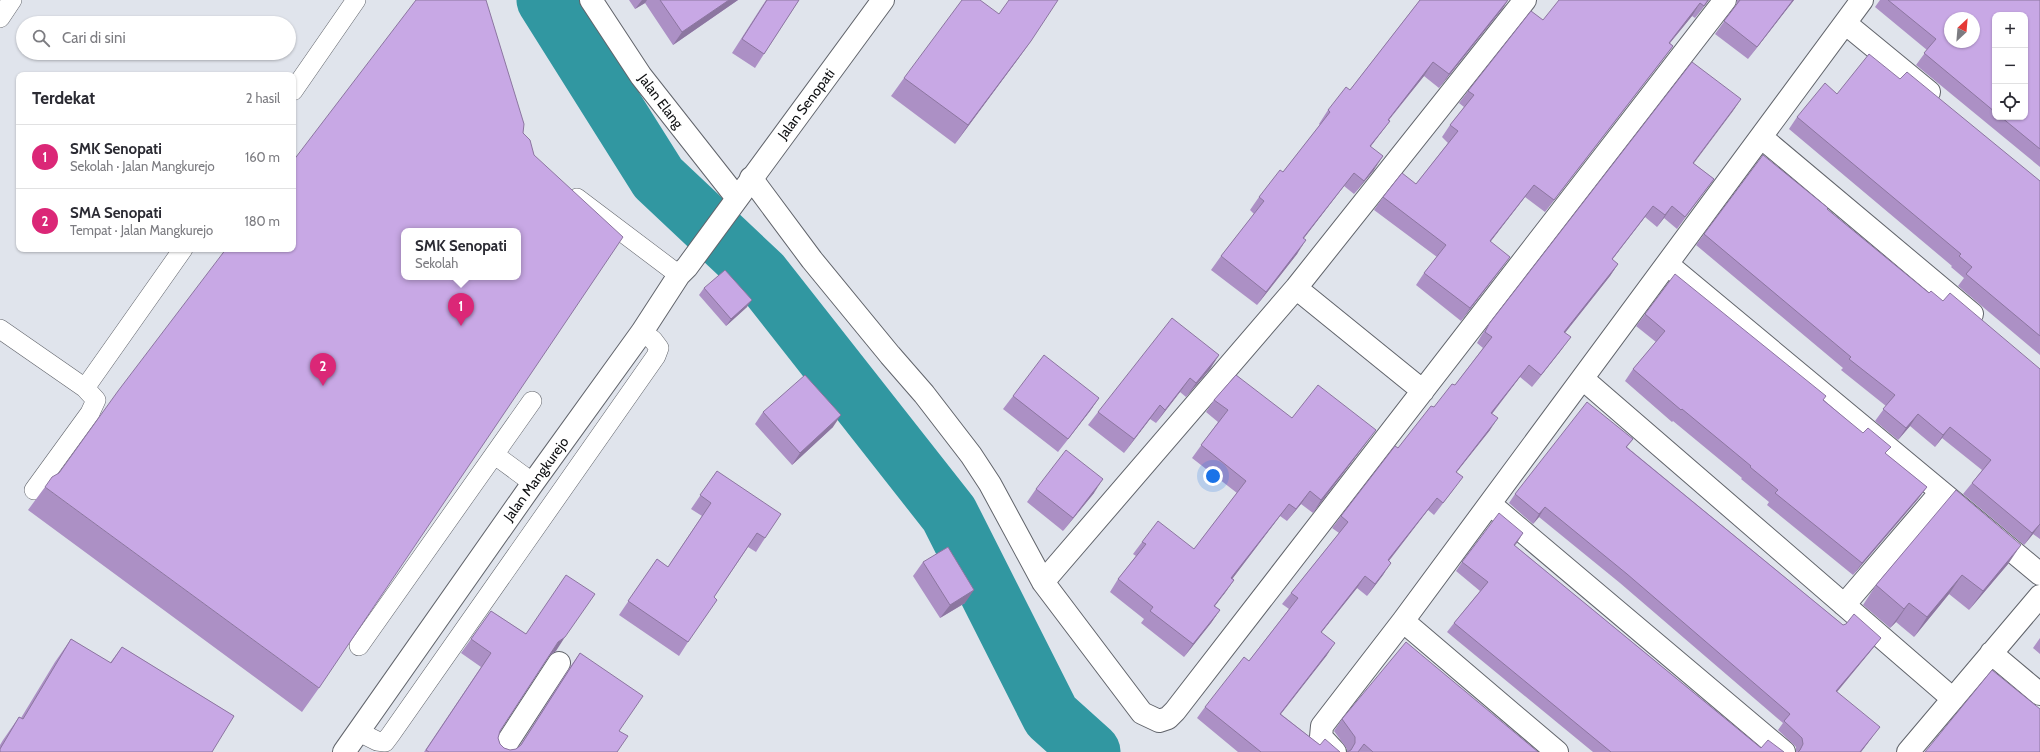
<!DOCTYPE html>
<html lang="id">
<meta charset="utf-8">
<style>
body{margin:0;font-family:Cabin,sans-serif;background:#f7f7f7;color:#2b2b33}
.controls{position:absolute;right:12px;top:12px;display:grid;overflow:hidden;border-radius:8px;box-shadow:0 1px 3px #0004}
.controls button{width:36px;height:36px;display:grid;place-items:center;padding:0;border:0;border-bottom:1px solid #e1e1e2;background:#fff;color:#2b2b33;font:20px sans-serif}
.compass{position:absolute;left:1944px;top:12px;width:36px;height:36px;border-radius:50%;background:#fff;box-shadow:0 1px 3px #0004;rotate:26deg}
.you{position:absolute;left:1213px;top:476px;width:14px;height:14px;margin:-10px;border:3px solid #fff;border-radius:50%;background:#1a73e8;box-shadow:0 0 0 6px #1a73e833}
.badge{display:grid;place-items:center;width:26px;height:26px;border-radius:50%;background:#db2777;color:#fff;font-size:13px;font-weight:700}
.pin{position:absolute;translate:-50% -33px;filter:drop-shadow(0 1px 2px #0008)}
.pin::after{content:'';position:absolute;top:21px;width:14px;height:12px;background:inherit;clip-path:polygon(0 0,100% 0,50% 100%)}
.popup{position:absolute;left:401px;top:228px;width:120px;height:52px;box-sizing:border-box;display:grid;place-content:center;border-radius:8px;background:#fff;filter:drop-shadow(0 1px 3px #0005);font-size:13px;white-space:nowrap;color:#7c7c81}
.popup b{font-size:15px;color:#2b2b33}
.popup::after{content:'';position:absolute;left:50%;top:100%;margin-left:-8px;border:8px solid transparent;border-top-color:#fff}
.list{margin:0;padding:0;list-style:none}
h2{display:flex;justify-content:space-between;align-items:center;height:52px;margin:0;padding:0 16px;font-size:17px}
h2 small{font-size:13px;font-weight:400;color:#7c7c81}
.list li{display:grid;grid-template-columns:26px 1fr auto;gap:12px;align-items:center;box-sizing:border-box;height:64px;padding:0 16px;border-top:1px solid #e1e1e2}
.list b{display:block;font-size:15px;white-space:nowrap}
.list p{margin:0;font-size:13px;white-space:nowrap;color:#7c7c81}
.list em{font-size:13px;font-style:normal;color:#7c7c81}
.icon{flex:none;width:22px;height:22px;fill:none;stroke:currentColor;stroke-width:2;stroke-linecap:round;stroke-linejoin:round}
.map{position:relative;flex:none;width:2040px;height:752px;overflow:hidden}
.search{position:absolute;background:#fff;box-shadow:0 1px 3px #0004;left:16px;top:16px;width:280px;height:44px;display:flex;align-items:center;gap:10px;box-sizing:border-box;padding:0 14px;border-radius:22px;color:#7c7c81;font-size:15px}
.panel{position:absolute;background:#fff;box-shadow:0 1px 3px #0004;left:16px;top:72px;width:280px;height:180px;border-radius:8px}
.map>svg:first-child{display:block}
.lines{fill:none;stroke-linecap:round;stroke-linejoin:round}
.river{stroke:#3197a1;stroke-width:59}
.lane-casing{stroke:#61646b;stroke-width:20}
.street-casing{stroke:#61646b;stroke-width:24}
.secondary-casing{stroke:#61646b;stroke-width:24}
.lane{stroke:#fff;stroke-width:19}
.street{stroke:#fff;stroke-width:22}
.secondary{stroke:#fff;stroke-width:22}
.wall{fill:#ac90c5;fill-rule:evenodd}
.shaded-wall{fill:#8c76a0}
.building{fill:#c8a8e5;stroke:#8c76a0;fill-rule:evenodd}
.labels{text-anchor:middle;dominant-baseline:central;stroke-width:3.5;stroke-linejoin:round;paint-order:stroke}
.street-label{font-size:14px;fill:#0e0f11;stroke:#fff}
</style>
<div class="map">
<svg width="2040" height="752" viewBox="0 0 2040 752">
<rect width="100%" height="100%" fill="#e0e4ec"/>
<g class="lines">
<!-- river -->
<path class="river" d="M546 0 658 178 761 275 949 514 1051 716 1091 752"/>
<!-- lane casing -->
<g class="lane-casing">
<path id="lane" d="M0 18 12 0
M293 91 356 0
M577 198 679 275
M0 329 85 388 96 400 90 413 34 490
M85 388 183 249
M495 455 533 483
M359 646 532 401
M359 732 377 741 385 742 391 734 656 356 659 348 653 340 642 332"/>
</g>
<!-- street casing -->
<g class="street-casing">
<path id="street" d="M591 0 641 76 737 198
M1845 23 1929 92
M1761 137 1972 314
M751 178 812 260 890 355 924 394 971 455 990 484 1043 582 1142 713 1159 721 1168 718 1175 711 1725 0
M1667 264 2040 574
M1296 288 1423 391
M1583 379 1953 699
M1490 504 1784 752
M1043 582 1296 288 1525 0
M1844 605 1941 492
M1403 621 1557 752
M1991 653 2040 694
M501 752 559 663
M1335 752 1321 737 1322 726 1403 621 1862 0
M1908 752 2040 596"/>
</g>
<!-- secondary casing -->
<g class="secondary-casing">
<path id="secondary" d="M344 752 533 483 642 332 679 275 687 267 883 0"/>
</g>
<!-- lane -->
<use href="#lane" class="lane"/>
<!-- street -->
<use href="#street" class="street"/>
<!-- secondary -->
<use href="#secondary" class="secondary"/>
</g>
<!-- wall -->
<path class="wall" d="M629 0H738L673 45 645 3 635 9Z
M766 0H799L764 54 755 68 732 53Z
M1420 0H1508L1503 8 1439 88 1424 76 1389 120 1390 121 1371 146 1374 170 1354 194 1344 186 1304 238 1297 254 1257 305 1211 270 1221 256 1254 214 1250 210 1259 197 1283 172 1320 125 1319 124 1328 110 1350 90Z
M1709 0 1695 18 1692 16 1670 43 1673 46 1664 58 1545 212 1525 197 1490 242 1510 257 1501 269 1461 321 1416 285 1424 273 1437 257 1374 210 1383 197 1416 184 1448 143 1442 137 1450 125 1464 107 1459 103 1468 91 1543 20Z
M1737 0H1794L1748 59 1715 34 1736 5Z
M1880 0H2040V167L1916 65 1927 50 1875 7ZM1995 15 2025 117H1995Z
M999 14 1031 41 1018 59 955 144 891 96 904 78Z
M1900 79 2040 181V355L1958 286 1964 278 1951 267 1952 266 1789 129 1797 117 1837 94Z
M1741 99 1693 163 1714 179 1677 229 1664 218 1657 227 1645 217 1612 260 1618 264 1610 276 1565 333 1562 349 1532 387 1520 377 1492 414 1490 430 1456 473 1454 489 1434 515 1428 510 1389 561 1383 575 1367 596 1357 588 1321 633 1327 655 1281 714 1320 745 1340 752H1238L1197 718 1205 707 1249 661 1289 609 1282 604 1291 593 1339 533 1332 528 1341 516 1398 448 1434 407 1455 385 1483 348 1477 343 1481 336 1489 324Z
M1827 209 1929 293 1943 301 2040 369V539L2033 534 2024 545 1963 494 1972 483 1982 470 1942 438 1935 447 1910 426 1898 440 1875 421 1886 406 1841 370 1843 368 1696 245 1704 234Z
M704 288 747 307 726 326 699 295Z
M1645 314 1824 400 1886 454 1927 487 1918 499 1853 575 1767 505 1769 502 1741 479 1742 478 1673 421 1672 422 1625 381 1633 369 1656 342 1636 326Z
M1219 355 1210 369 1186 397 1180 392 1156 423 1150 419 1124 453 1088 425 1098 412Z
M1013 396 1099 398 1090 411 1058 452 1003 409Z
M1214 400 1292 418 1367 442 1313 513 1301 504 1287 521 1280 516 1232 579 1234 580 1215 606 1220 610 1211 623 1184 657 1141 623 1144 619 1110 592 1118 579 1136 556 1133 554 1142 542 1194 549 1237 493 1192 458 1218 422 1206 412Z
M763 412 833 427 792 465 755 424Z
M1633 439 1627 447 1843 625 1874 647 1837 692 1873 736 1861 752H1796V747L1778 730 1783 723 1620 583 1539 517 1533 524 1509 503 1515 494Z
M717 471 765 538 756 552 748 547 714 597 688 642 679 656 619 615 657 559 668 567 702 516 691 509Z
M45 487 319 688 302 712 28 510Z
M1036 489 1094 493 1063 531 1027 502Z
M1523 533 1514 545 1761 748 1784 752H1593L1447 632 1454 623 1480 591 1456 571 1462 562Z
M923 562 965 603 940 618 913 576Z
M2008 564 1969 610 1949 594 1914 637 1896 622 1890 628 1863 605 1876 585Z
M491 611 526 634 556 651 550 655 500 731 498 738 500 744 504 748 510 750 516 749 519 747 570 667 580 653 619 731 617 752H424L481 667 461 653Z
M2040 638V654L2033 648Z
M71 639 110 663 122 647 234 716 0 752V745L3 740 19 717 21 718 55 662Z
M1342 719 1538 752H1347V749L1334 731Z"/>
<!-- shaded-wall -->
<path class="shaded-wall" d="M642 0H647L645 3 635 9Z
M729 0H738L673 45 682 32Z
M1508 0 1503 8 1439 88 1449 74Z
M1708 0H1709L1695 18 1704 6Z
M1793 0H1794L1748 59 1757 47Z
M1700 3 1692 16 1660 55 1669 43Z
M1031 41 1018 59 955 144 968 125Z
M1673 46 1664 58 1545 212 1554 200Z
M1433 62 1424 76 1378 133 1388 120Z
M1741 99 1733 111 1685 175 1693 163Z
M1390 121 1380 134 1361 159 1370 146Z
M1383 156 1374 170 1354 194 1364 181Z
M1354 173 1294 251 1303 238Z
M1534 185 1525 197 1481 254 1490 241Z
M1653 206 1645 217 1603 271 1612 259Z
M1672 206 1664 218 1657 227 1665 215Z
M1306 240 1297 254 1257 305 1266 292Z
M1510 257 1501 269 1461 321 1470 308Z
M1618 264 1610 276 1556 344 1564 332Z
M752 300 747 307 726 326 731 319Z
M1571 337 1562 349 1532 387 1541 375Z
M1219 355 1210 369 1186 397 1196 383Z
M1529 365 1520 377 1483 425 1491 413Z
M1190 378 1180 392 1156 423 1165 410Z
M1099 398 1090 411 1058 452 1068 439Z
M1160 405 1150 419 1124 453 1134 439Z
M1918 414 1910 426 1898 440 1906 428Z
M841 415 833 427 792 465 800 453Z
M1498 418 1490 430 1447 484 1456 472Z
M1950 427 1942 438 1935 447 1943 435Z
M1376 430 1367 442 1313 513 1321 500Z
M1103 479 1094 493 1063 531Z
M1927 487 1918 499 1853 575 1862 563Z
M1310 491 1301 504 1287 521 1296 509Z
M1437 498 1428 510 1380 572 1388 560Z
M1289 504 1280 516 1223 591 1231 578Z
M1545 507 1539 517 1533 524 1539 514Z
M2040 524 2033 534 2024 545 2032 533Z
M1523 533 1517 543 1507 554 1514 545Z
M2021 545 2008 564 1969 610 1983 591Z
M1391 563 1383 575 1367 596 1375 584Z
M1962 575 1949 594 1914 637 1927 617Z
M1365 576 1357 588 1312 644 1321 632Z
M1234 580 1225 593 1205 618 1214 606Z
M974 590 965 603 940 618 950 605Z
M1909 603 1896 622 1890 628 1904 609Z
M1220 610 1211 623 1184 657 1193 644Z
M565 637 556 651 549 656 558 642Z
M1881 638 1874 647 1830 700 1836 691Z
M1335 643 1327 655 1272 725 1280 714Z
M1880 727 1873 736 1861 752H1860Z"/>
<!-- building -->
<path class="building" d="M416 0H486L524 124 523 133 530 140 534 155 623 237 319 688 45 487 52 477 59 473 118 391 226 249H293V161ZM404 231H518V277H404Z
M660 0H729L682 32Z
M767 0H799L764 54 742 39Z
M962 0H980L999 14 1009 0H1058L1031 41 968 125 904 78Z
M1420 0H1508L1449 74 1433 62 1388 120 1390 121 1370 146 1383 156 1364 181 1354 173 1303 238 1306 240 1266 292 1221 256 1264 201 1259 197 1280 170 1283 172 1330 112 1328 110 1346 87 1350 90Z
M1559 0H1708L1704 6 1700 3 1669 43 1673 46 1554 200 1534 185 1490 241 1510 257 1470 308 1424 273 1446 245 1383 197 1402 173 1416 184 1458 131 1450 125 1474 95 1468 91 1531 11 1543 20Z
M1740 0H1793L1757 47 1724 21Z
M1888 0H2040V149L2001 117H2025V15H1995V112L1924 53 1936 39ZM1950 18H1974V42H1950Z
M1869 54 1900 79 1907 72 2040 181V336L1966 274 1972 267 1959 256 1961 254 1797 117 1825 83 1837 94Z
M1692 62 1741 99 1693 163 1714 179 1685 217 1672 206 1665 215 1653 206 1612 259 1618 264 1564 332 1571 337 1541 375 1529 365 1491 413 1498 418 1456 472 1463 477 1443 503 1437 498 1388 560 1391 563 1375 584 1365 576 1321 632 1335 643 1280 714 1320 745 1325 739 1340 752H1261L1205 707 1244 657 1249 661 1298 598 1291 593 1348 522 1341 516 1395 446 1398 448 1431 406 1434 407 1452 384 1455 385 1492 337 1485 332 1489 324Z
M1763 155 1828 208 1827 209 1929 293 1931 291 1943 301 1950 293 2040 369V524L2032 533 1972 483 1991 460 1950 427 1943 435 1918 414 1906 428 1883 409 1895 395 1849 359 1851 357 1704 234Z
M725 270 752 300 731 319 704 288Z
M1675 274 1826 396 1823 400 1863 433 1868 428 1891 447 1885 453 1927 487 1862 563 1775 493 1778 490 1750 467 1751 466 1682 409 1681 410 1633 369 1665 331 1645 314Z
M1172 318 1219 355 1196 383 1190 378 1165 410 1160 405 1134 439 1098 412Z
M1044 355 1099 398 1068 439 1013 396Z
M805 375 841 415 800 453 763 412Z
M1236 375 1292 418 1318 385 1376 430 1321 500 1310 491 1296 509 1289 504 1231 578 1234 580 1214 606 1220 610 1193 644 1150 611 1153 607 1118 579 1146 544 1142 542 1158 521 1194 549 1246 481 1201 445 1228 410 1214 400Z
M1587 402 1633 439 1626 447 1843 625 1846 624 1854 614 1881 638 1836 691 1880 727 1860 752H1798L1800 750 1803 744 1802 738 1784 721 1790 714 1627 574 1545 507 1539 514 1515 494Z
M1066 450 1103 479 1073 518 1036 489Z
M717 471 781 514 765 538 757 533 714 597 717 600 688 642 628 601 657 559 668 567 711 503 700 495Z
M1956 490 2021 545 1983 591 1962 575 1927 617 1909 603 1904 609 1876 585Z
M1499 513 1523 533 1514 545 1761 748 1768 740 1784 752H1611L1454 623 1488 582 1462 562Z
M948 547 974 590 950 605 923 562Z
M566 575 595 594 565 637 558 642 500 731 498 738 500 744 504 748 510 750 516 749 521 745 580 653 643 696 619 731 628 736 617 752H429L426 750 491 653 471 639 491 611 526 634Z
M71 639 111 663 122 647 234 716 212 752H0V749L19 717 23 719Z
M1406 642 1538 752H1373L1364 744 1358 752H1347L1351 750 1355 743V737L1342 719Z
M1992 670 2040 709V752H1925Z"/>
<g class="labels">
<!-- street labels -->
<g class="street-label">
<text transform="translate(661 101) rotate(53)">Jalan Elang</text>
<text transform="translate(806 104) rotate(-53)">Jalan Senopati</text>
<text transform="translate(536 479) rotate(-54)">Jalan Mangkurejo</text>
</g>
</g>
</svg>
<div class="controls">
<button>+</button>
<button>−</button>
<button><svg class="icon" aria-label="locate" viewBox="0 0 24 24"><circle cx="12" cy="12" r="6"/><path d="M12 2v4M12 18v4M2 12h4M18 12h4"/></svg></button>
</div>
<svg class="compass" viewBox="-18 -18 36 36"><path d="M0-13l5 13h-10z" fill="#e53935"/><path d="M0 13l5-13h-10z" fill="#7c7c81"/></svg>
<div class="you"></div>
<div class="pin badge" style="left:461px;top:326px">1</div>
<div class="popup"><b>SMK Senopati</b>Sekolah</div>
<div class="pin badge" style="left:323px;top:386px">2</div>
<div class="search"><svg class="icon" aria-label="search" viewBox="0 0 24 24"><circle cx="10" cy="10" r="6"/><path d="M15 15l6 6"/></svg>Cari di sini</div>
<section class="panel">
<h2>Terdekat<small>2 hasil</small></h2>
<ul class="list">
<li><span class="badge">1</span><div><b>SMK Senopati</b><p>Sekolah · Jalan Mangkurejo</p></div><em>160 m</em></li>
<li><span class="badge">2</span><div><b>SMA Senopati</b><p>Tempat · Jalan Mangkurejo</p></div><em>180 m</em></li>
</ul>
</section>
</div>
